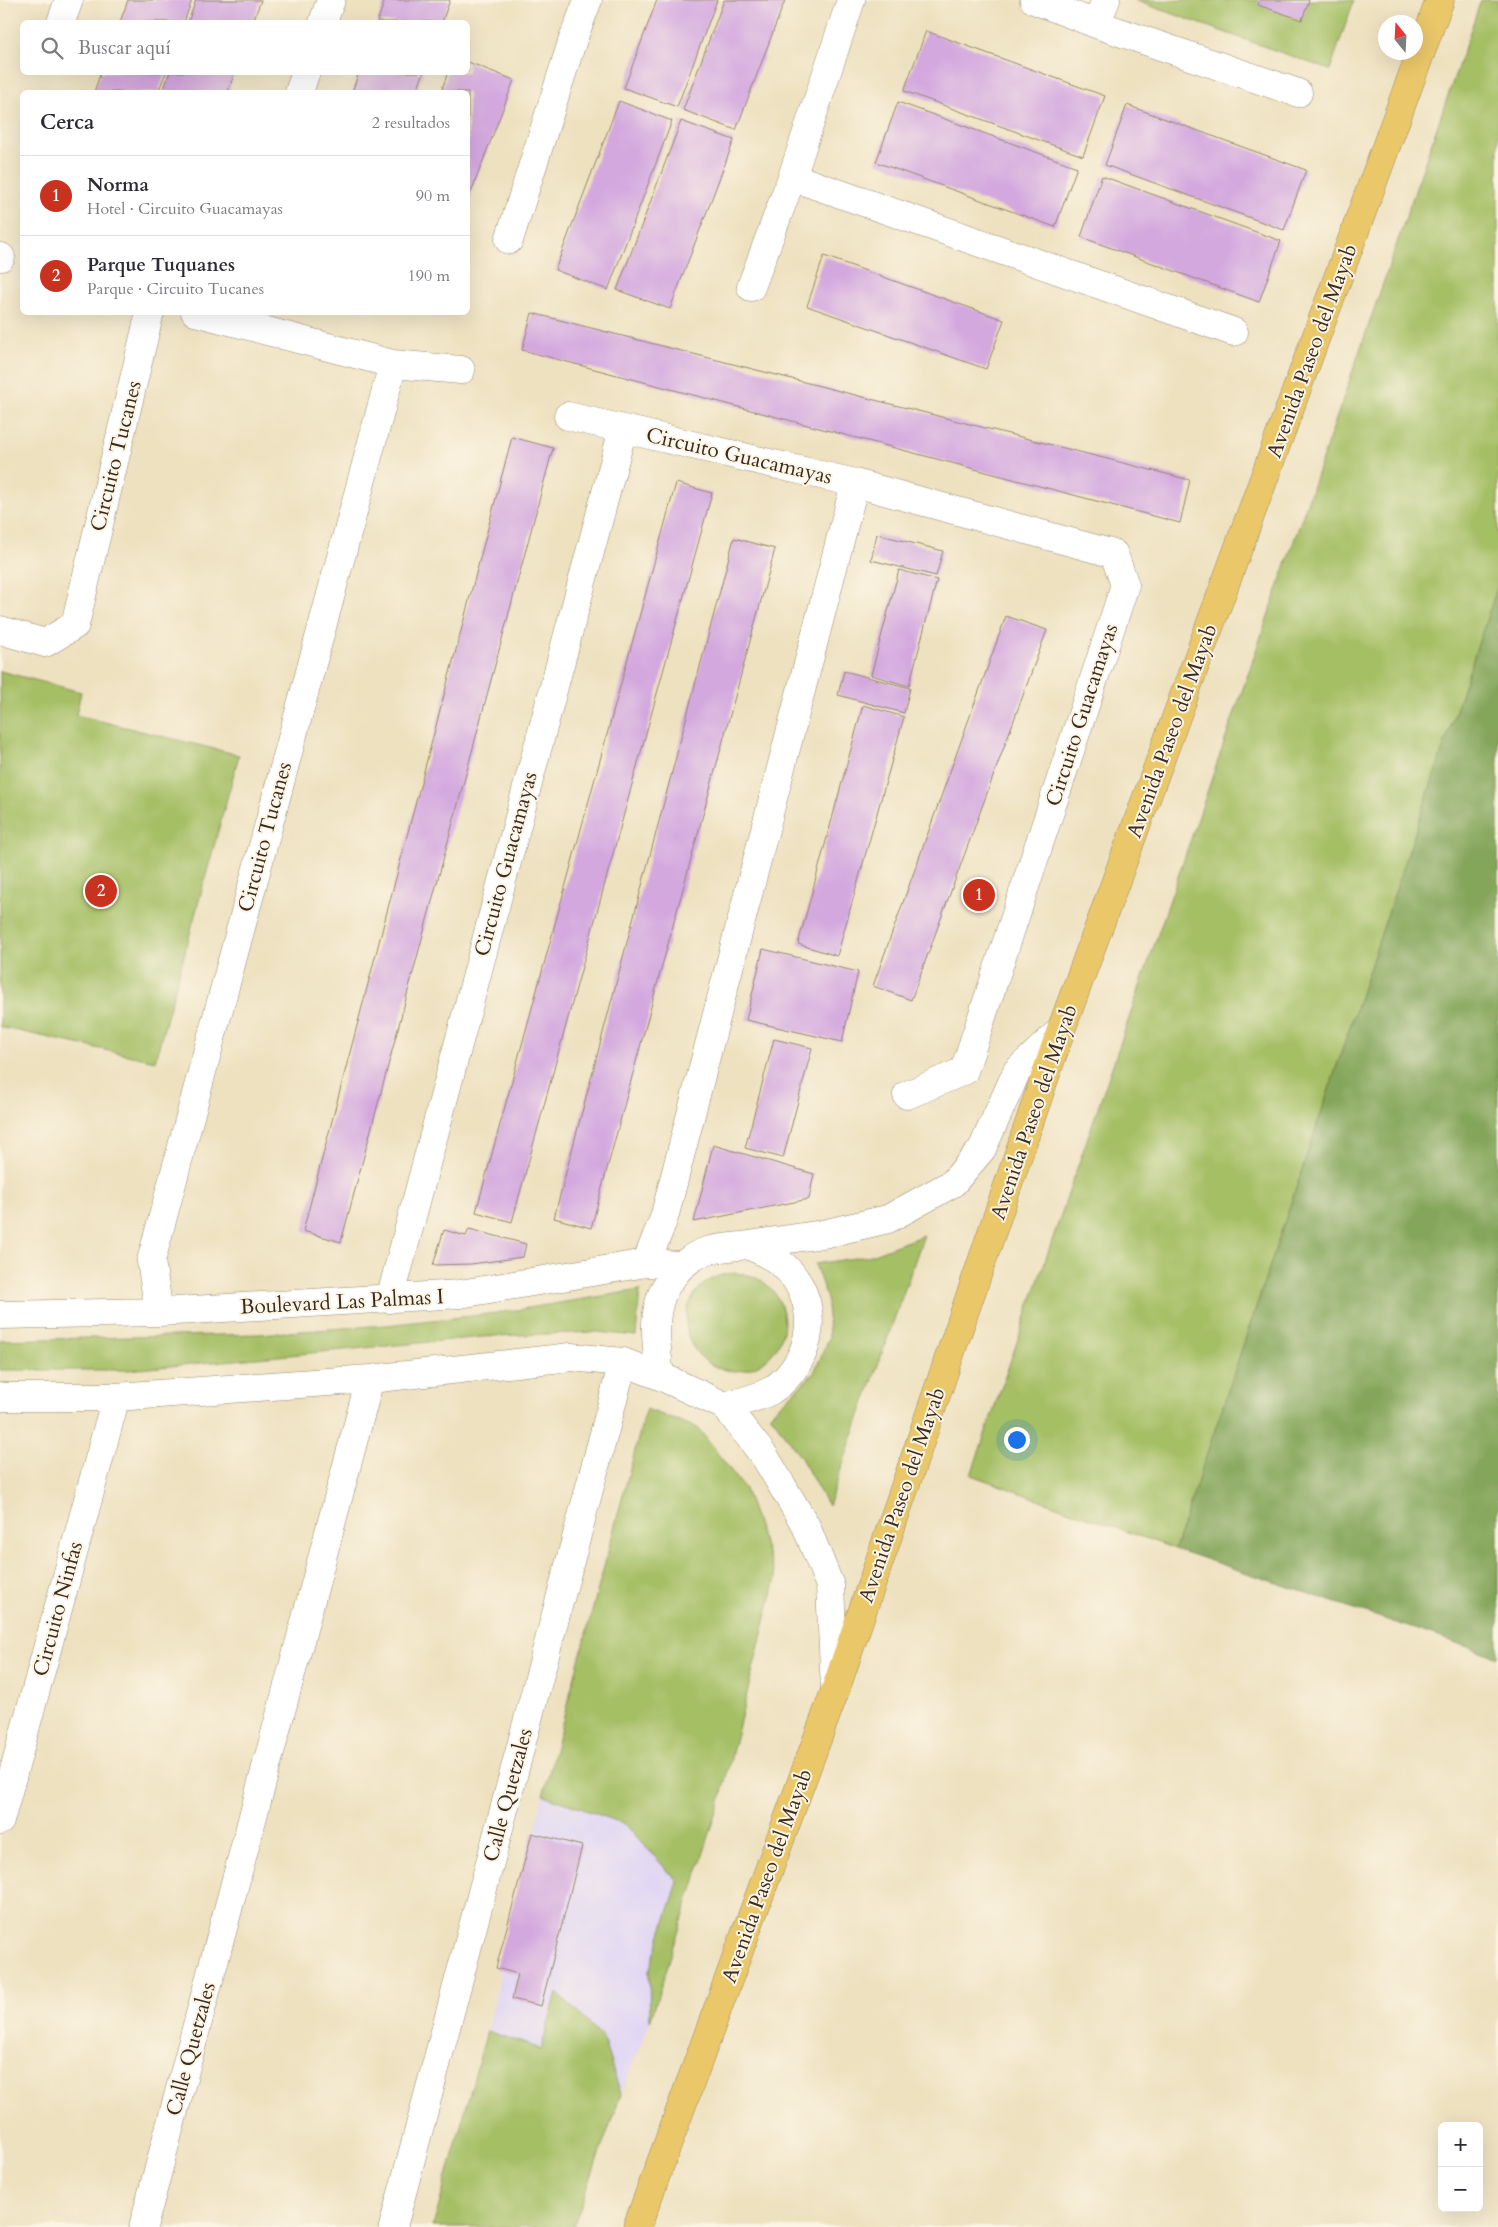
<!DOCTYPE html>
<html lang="es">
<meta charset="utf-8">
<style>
body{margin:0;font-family:Cardo,serif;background:#f7f7f7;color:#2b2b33}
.controls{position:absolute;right:15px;bottom:15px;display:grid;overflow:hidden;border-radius:8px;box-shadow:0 5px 20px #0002}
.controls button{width:45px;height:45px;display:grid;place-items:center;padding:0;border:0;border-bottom:1px solid #e1e1e2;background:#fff;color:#2b2b33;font:25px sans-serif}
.compass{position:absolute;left:1378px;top:15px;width:45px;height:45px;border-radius:50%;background:#fff;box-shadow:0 5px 20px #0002;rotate:342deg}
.you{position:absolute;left:1016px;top:1439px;width:18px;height:18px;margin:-12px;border:4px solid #fff;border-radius:50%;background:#1a73e8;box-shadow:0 0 0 8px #1a73e833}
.badge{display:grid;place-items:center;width:32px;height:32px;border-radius:50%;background:#c8321e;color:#fff;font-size:16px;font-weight:700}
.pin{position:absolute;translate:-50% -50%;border:2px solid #fff;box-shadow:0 1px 5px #0006}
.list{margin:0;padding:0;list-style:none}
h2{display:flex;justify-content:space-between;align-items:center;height:65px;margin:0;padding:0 20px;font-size:21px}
h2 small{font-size:16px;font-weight:400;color:#7c7c81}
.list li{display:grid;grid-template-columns:32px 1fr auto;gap:15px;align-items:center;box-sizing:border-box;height:80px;padding:0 20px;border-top:1px solid #e1e1e2}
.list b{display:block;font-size:19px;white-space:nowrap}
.list p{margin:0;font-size:16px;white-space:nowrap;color:#7c7c81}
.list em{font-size:16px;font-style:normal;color:#7c7c81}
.icon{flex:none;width:28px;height:28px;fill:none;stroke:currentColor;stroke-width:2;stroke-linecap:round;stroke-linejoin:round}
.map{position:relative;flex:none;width:1498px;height:2227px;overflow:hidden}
.search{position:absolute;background:#fff;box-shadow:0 5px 20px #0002;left:20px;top:20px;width:450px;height:55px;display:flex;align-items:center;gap:12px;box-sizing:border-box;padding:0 18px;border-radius:8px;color:#7c7c81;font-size:19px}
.panel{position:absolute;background:#fff;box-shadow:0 5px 20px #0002;left:20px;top:90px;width:450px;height:225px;border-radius:8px}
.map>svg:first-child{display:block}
.built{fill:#dfd5f5}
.green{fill:#a5bf65;stroke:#707442}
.forest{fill:#84a65a;stroke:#60683c}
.building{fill:#d3a8df}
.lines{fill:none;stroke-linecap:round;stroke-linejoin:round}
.minor-casing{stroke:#94866f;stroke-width:29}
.major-casing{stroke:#94866f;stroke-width:29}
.minor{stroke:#fff;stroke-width:28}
.major{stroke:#eac769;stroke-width:28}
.labels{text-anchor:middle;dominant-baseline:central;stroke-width:4;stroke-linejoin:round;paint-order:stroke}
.street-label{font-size:21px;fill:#3b2a1e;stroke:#fcf5e5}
</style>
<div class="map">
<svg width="1498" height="2227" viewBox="0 0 1498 2227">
<rect width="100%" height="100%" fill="#fcf5e5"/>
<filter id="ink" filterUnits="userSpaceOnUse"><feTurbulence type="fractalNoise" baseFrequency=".02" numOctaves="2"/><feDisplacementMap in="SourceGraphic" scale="10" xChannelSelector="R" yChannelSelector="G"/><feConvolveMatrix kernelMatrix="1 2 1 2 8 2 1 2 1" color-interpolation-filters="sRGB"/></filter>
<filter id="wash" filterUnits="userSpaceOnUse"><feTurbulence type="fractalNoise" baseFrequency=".0096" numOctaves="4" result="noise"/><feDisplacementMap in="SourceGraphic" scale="20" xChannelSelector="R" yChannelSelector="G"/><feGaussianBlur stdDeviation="1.12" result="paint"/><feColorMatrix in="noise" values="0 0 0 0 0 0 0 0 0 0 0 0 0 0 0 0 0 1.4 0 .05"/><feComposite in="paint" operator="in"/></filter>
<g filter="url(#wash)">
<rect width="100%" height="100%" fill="#eee1c0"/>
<!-- built -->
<path class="built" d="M543 1795 625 1824 678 1882 649 1971 650 2021 621 2094 602 2036 558 1994 541 2049 487 2032Z"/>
<!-- green -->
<path class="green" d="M1134 0H1354L1330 70Z
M1481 0H1498V585L1175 1549 971 1475Z
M0 671 81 692 76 715 239 755 155 1061 0 1027Z
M924 1235 828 1506 801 1458 770 1414 814 1373 829 1338 827 1299 815 1264 868 1256Z
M686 1322a49 49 0 1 1 98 0a49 49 0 1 1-98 0Z
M640 1290 636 1336 597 1332 494 1336 128 1370H0V1340L259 1334 386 1325 497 1313Z
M646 1409 698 1428 745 1489 776 1578 719 1805 650 2021 649 1971 678 1882 625 1824 543 1795Z
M557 1993 602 2036 621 2094 573 2227H433L487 2031 541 2049Z"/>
<!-- forest -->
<path class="forest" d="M1498 585V1657L1175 1549Z"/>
<g id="blocks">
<!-- building -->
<path class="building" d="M128 0H192L184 22H120Z
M196 0H261L253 22H188Z
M385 0H450L442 22H377Z
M657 0H717L677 107 624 88Z
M724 0H785L736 130 683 110Z
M1260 0H1309L1302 20 1258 5Z
M926 31 1105 96 1083 156 904 91Z
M468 62 514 80 468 200V92H441L448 72H468Z
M101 72H166L158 92H94Z
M170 72H235L228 92H163Z
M359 72H424L416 92H352Z
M619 101 672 121 608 290 555 270Z
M898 102 1077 167 1055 227 876 162Z
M1127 105 1306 170 1284 230 1105 165Z
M681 121 734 140 670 309 617 290Z
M1102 176 1281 241 1259 302 1081 237Z
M824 256 1004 320 986 369 807 306Z
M532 313 1190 480 1180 523 522 350Z
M512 437 553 448 341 1242 303 1231Z
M676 483 712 493 512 1222 476 1212Z
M877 534 943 551 936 576 871 560Z
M734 538 775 549 591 1228 554 1218Z
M899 570 937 580 909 686 871 675Z
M1006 616 1047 630 911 1000 873 986Z
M844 671 910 688 904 713 838 695Z
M863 705 904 717 837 956 798 944Z
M763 949 858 972 842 1042 746 1020Z
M774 1039 812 1048 783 1158 745 1148Z
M713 1145 814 1174 809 1199 694 1222Z
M469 1229 526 1244 523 1257 471 1264 433 1265 444 1230 466 1236Z
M532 1833 582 1846 541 2006 512 1999 518 1974 496 1968Z"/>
</g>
</g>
<g filter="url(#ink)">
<use href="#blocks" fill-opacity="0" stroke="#94866f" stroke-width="1"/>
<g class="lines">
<!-- minor casing -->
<g class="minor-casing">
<path id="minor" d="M1034 0 1096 24 1298 93
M61 22 69 0
M323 22 331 0
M1096 24 1106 0
M299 92 306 72
M792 177 1234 332
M509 240 573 39 588 0
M0 257H1
M751 287 792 177 851 0
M393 364 461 370
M568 416 855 483 1114 554 1125 585 964 1071 907 1095
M0 630 45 643 75 625 150 312
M749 1245C760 1251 773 1256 782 1264 823 1300 815 1361 772 1390 759 1398 739 1402 725 1406L660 1376C656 1341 649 1305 673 1276 681 1265 694 1255 707 1251 720 1247 736 1247 749 1245Z
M749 1245 823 1234 888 1219 953 1183 982 1149 1017 1071 1061 1030
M646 1263 664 1218 855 483
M390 1299 623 429
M159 1312 151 1261 393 364 195 312
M0 1315 159 1312 460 1294 646 1263 681 1265
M0 1397H116L370 1379 571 1357 623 1362 660 1376
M725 1406 765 1457 806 1526 830 1586 835 1690
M0 1821 116 1397
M143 2227 370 1379
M393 2227 623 1362"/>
</g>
<!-- major casing -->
<g class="major-casing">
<path id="major" d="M637 2227 835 1691 1061 1030 1440 0"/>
</g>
<!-- minor -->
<use href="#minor" class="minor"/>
<!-- major -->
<use href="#major" class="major"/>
</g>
</g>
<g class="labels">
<!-- street labels -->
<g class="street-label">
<text transform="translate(1312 351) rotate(-70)">Avenida Paseo del Mayab</text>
<text transform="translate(116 456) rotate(-76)">Circuito Tucanes</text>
<text transform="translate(739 456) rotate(13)">Circuito Guacamayas</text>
<text transform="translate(1082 715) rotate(-72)">Circuito Guacamayas</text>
<text transform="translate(1172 731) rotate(-70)">Avenida Paseo del Mayab</text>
<text transform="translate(265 837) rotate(-75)">Circuito Tucanes</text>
<text transform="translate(506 864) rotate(-75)">Circuito Guacamayas</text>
<text transform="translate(1034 1112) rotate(-71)">Avenida Paseo del Mayab</text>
<text transform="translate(342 1302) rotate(-3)">Boulevard Las Palmas I</text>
<text transform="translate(902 1495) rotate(-71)">Avenida Paseo del Mayab</text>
<text transform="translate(58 1609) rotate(-75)">Circuito Ninfas</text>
<text transform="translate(508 1795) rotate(-75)">Calle Quetzales</text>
<text transform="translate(767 1876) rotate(-70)">Avenida Paseo del Mayab</text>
<text transform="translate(191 2049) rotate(-75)">Calle Quetzales</text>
</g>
</g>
</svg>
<div class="controls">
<button>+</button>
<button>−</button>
</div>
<svg class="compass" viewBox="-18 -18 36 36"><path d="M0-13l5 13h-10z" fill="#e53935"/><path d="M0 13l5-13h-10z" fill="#7c7c81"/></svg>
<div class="you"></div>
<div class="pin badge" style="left:979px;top:895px">1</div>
<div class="pin badge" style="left:101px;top:891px">2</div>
<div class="search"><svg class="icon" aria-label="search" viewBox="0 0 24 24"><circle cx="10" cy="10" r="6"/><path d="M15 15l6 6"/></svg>Buscar aquí</div>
<section class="panel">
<h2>Cerca<small>2 resultados</small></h2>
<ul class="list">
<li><span class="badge">1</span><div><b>Norma</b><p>Hotel · Circuito Guacamayas</p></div><em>90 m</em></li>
<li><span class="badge">2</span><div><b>Parque Tuquanes</b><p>Parque · Circuito Tucanes</p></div><em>190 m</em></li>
</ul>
</section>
</div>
